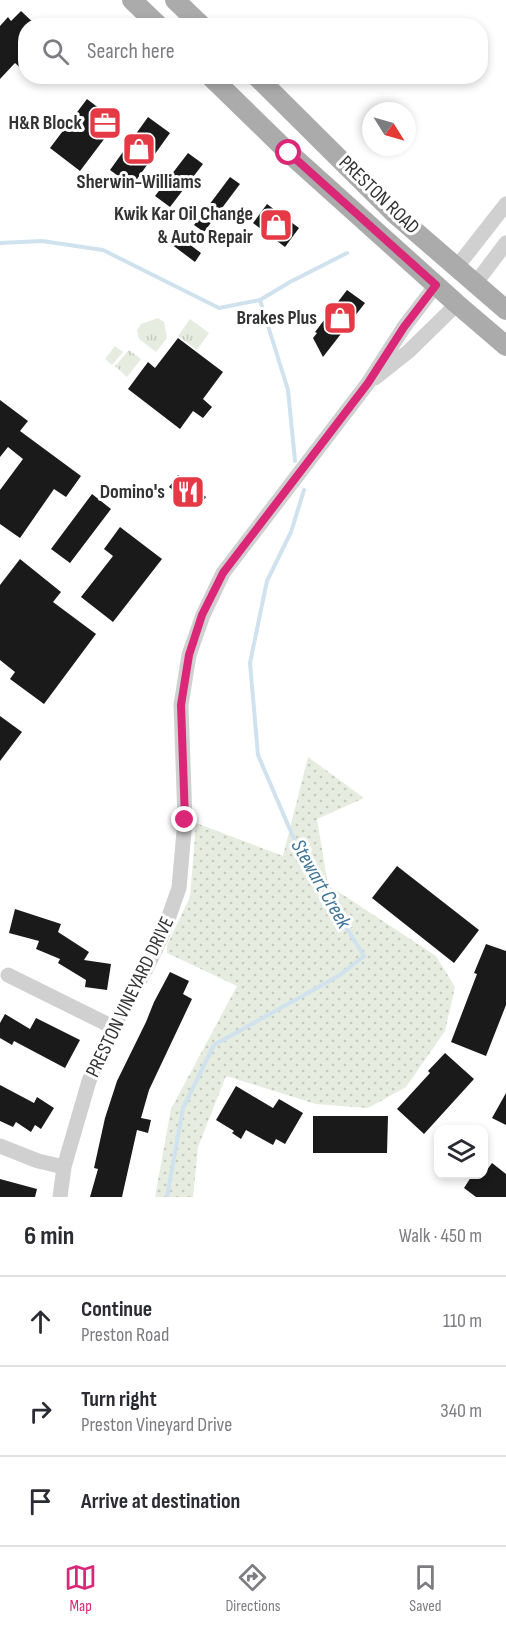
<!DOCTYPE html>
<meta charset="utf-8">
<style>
body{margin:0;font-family:"Sofia Sans Condensed",sans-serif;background:#f2f2f3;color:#2b2b33}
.controls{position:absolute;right:18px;bottom:18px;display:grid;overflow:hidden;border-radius:12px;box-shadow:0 3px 9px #0003}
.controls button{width:54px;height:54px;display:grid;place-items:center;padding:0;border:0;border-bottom:2px solid #e1e1e2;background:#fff;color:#2b2b33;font:30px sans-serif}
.compass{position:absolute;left:362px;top:102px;width:54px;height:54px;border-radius:50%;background:#fff;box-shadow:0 3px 9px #0003;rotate:127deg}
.stop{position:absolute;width:18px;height:18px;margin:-14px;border:4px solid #db2777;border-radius:50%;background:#fff}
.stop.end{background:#db2777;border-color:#fff;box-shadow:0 2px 6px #0008}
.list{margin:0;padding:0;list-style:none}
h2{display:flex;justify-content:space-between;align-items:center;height:78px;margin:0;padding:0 24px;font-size:26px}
h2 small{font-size:20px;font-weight:400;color:#7c7c81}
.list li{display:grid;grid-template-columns:39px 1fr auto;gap:18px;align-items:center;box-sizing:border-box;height:90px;padding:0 24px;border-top:2px solid #e1e1e2}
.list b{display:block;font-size:22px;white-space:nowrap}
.list p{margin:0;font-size:20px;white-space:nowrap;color:#7c7c81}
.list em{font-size:20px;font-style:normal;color:#7c7c81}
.icon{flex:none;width:33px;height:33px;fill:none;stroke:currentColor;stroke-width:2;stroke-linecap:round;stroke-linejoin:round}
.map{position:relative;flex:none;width:506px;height:1197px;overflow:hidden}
.search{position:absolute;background:#fff;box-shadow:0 3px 9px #0003;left:18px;right:18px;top:18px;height:66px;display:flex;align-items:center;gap:15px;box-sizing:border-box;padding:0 21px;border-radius:24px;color:#7c7c81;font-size:22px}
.sheet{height:348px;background:#fff}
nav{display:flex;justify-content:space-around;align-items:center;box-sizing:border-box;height:84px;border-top:2px solid #e1e1e2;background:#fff;font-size:16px;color:#7c7c81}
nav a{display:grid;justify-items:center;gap:3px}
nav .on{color:#db2777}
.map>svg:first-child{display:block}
.grass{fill:url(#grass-dots)}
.park{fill:url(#park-tufts)}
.pitch{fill:#e6ecdf}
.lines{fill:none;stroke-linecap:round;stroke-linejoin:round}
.stream{stroke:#cfe2ee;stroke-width:4}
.building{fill:#1a1a1a}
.minor{stroke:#d0d0d0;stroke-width:15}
.major{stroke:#ababab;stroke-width:20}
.route{stroke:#db2777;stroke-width:8}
.labels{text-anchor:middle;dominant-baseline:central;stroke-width:6;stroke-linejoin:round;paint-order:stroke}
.poi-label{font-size:20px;font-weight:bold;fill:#333;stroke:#fff;text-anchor:end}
.street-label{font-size:20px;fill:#333;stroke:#fff}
.water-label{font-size:21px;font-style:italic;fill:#3f7597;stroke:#fff}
</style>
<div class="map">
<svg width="506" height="1197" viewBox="0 0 506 1197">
<defs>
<pattern id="grass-dots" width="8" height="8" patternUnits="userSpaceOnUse" patternTransform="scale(1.5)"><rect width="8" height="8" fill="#e6ecdf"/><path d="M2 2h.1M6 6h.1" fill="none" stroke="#c6cbc0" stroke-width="1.8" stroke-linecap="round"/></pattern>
<pattern id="park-tufts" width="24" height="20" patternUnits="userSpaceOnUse" patternTransform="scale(1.5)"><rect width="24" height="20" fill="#e6ecdf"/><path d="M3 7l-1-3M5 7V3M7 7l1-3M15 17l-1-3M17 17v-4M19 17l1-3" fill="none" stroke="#c6cbc0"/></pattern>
</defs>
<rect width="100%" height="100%" fill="#fff"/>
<!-- grass -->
<path class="grass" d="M308 757 364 798 317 819 328 885 436 956 455 987 445 1031 406 1087 368 1108 316 1104 226 1076 198 1147 193 1197H155L171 1109 237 986 167 953V945L190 897 196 823 283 856Z"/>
<!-- park -->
<path class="park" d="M158 318 164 322 167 338 156 352 139 339 137 330 141 324Z
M190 319 209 333 197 350 178 336Z
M129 350 141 359 127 377 115 366Z"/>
<!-- pitch -->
<path class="pitch" d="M115 346 123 352 112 365 105 359Z"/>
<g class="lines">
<!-- stream -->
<path class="stream" d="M0 243 42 241 103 250 219 308 260 300 290 282 347 253
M260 300 288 390 295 461
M167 1197 183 1108 214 1045 340 975 364 956 300 853 258 755 250 663 267 581 291 532 304 490"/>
</g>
<!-- building -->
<path class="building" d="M21 11 37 26H26V73L15 63 0 79V26L8 17 11 21Z
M87 99 117 122 80 171 50 148Z
M148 117 170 133 132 186 110 170Z
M188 153 203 164 170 207 155 196Z
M230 177 240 184 204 232 194 225Z
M267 204 299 228 285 247 253 223Z
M177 235 201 253 195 262 171 244Z
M347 290 365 303 323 357 313 338 317 333 315 332Z
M178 338 223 372 203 399 212 407 203 418 193 411 180 429 128 389 148 362 155 368Z
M0 400 28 421 20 431 81 476 66 497 54 489 20 538 0 524V490L23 459 8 447 0 457Z
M178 475 206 497 198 508 169 487Z
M92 494 111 509 70 563 51 549Z
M120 527 162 559 113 622 81 597 113 556 104 549Z
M20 559 61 592 53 602 96 634 44 704 10 679 15 672 0 660V585Z
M0 716 22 732 0 761Z
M397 866 479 930 454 963 372 898Z
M15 909 61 924 58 932 89 952 84 960 111 964 107 990 85 987 86 980 58 963 60 959 36 949 39 941 9 933Z
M486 944 506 951V1005L486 1056 451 1042 477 974 474 973Z
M170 972 189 981 183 994 192 999 149 1090 141 1118 151 1120 148 1133 137 1130 122 1197H90L98 1169 94 1168 105 1118 117 1081 146 1022 154 1002Z
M5 1014 30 1029 36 1018 80 1040 65 1068 14 1041 12 1045 0 1038V1023Z
M445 1053 474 1079 424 1134 397 1109 430 1073 428 1071Z
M0 1085 34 1103 37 1097 54 1108 41 1129 35 1125 31 1132 16 1122 13 1127 0 1121Z
M236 1086 273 1108 279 1099 303 1113 285 1144 276 1139 273 1145 246 1130 241 1139 232 1133 234 1131 216 1120Z
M506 1093V1125L492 1118Z
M313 1116H388L387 1153H313Z
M492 1163 506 1174V1197H476L464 1188 473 1174H484Z
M0 1179 37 1189 35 1197H0Z"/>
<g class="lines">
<!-- minor -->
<path class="minor" d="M456 268 506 204
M475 284 506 243
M375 378 409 351 457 304
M8 975 113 1027
M0 1146 38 1161 64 1167
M60 1197 64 1167 89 1081 113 1027 146 969 162 936 179 888 185 820 181 705 189 655 203 615 223 573 368 383 404 327 436 285"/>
<!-- major -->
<path class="major" d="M132 0 159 26
M175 0 202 26
M210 76 289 153 457 304 506 346
M256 76 395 214 506 310"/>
</g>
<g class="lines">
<!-- route -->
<path class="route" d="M185 820 181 705 189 655 202 615 223 573 368 383 404 327 436 285 289 153"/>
</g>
<!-- icons -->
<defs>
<g id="office-square" transform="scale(1.725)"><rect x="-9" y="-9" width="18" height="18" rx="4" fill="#e63946" stroke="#fff"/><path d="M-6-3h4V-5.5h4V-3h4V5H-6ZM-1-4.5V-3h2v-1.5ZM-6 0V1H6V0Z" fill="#fff"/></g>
<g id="shop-square" transform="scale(1.725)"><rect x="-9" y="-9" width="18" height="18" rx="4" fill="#e63946" stroke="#fff"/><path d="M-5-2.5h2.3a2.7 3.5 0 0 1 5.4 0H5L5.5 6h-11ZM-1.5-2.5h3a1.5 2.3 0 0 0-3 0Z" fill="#fff"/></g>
<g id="restaurant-square" transform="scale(1.725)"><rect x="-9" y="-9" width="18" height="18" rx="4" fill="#e63946" stroke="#fff"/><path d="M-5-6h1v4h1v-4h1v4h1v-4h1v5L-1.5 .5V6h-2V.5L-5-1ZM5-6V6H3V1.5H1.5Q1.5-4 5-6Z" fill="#fff"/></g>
</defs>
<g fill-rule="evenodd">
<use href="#office-square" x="105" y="123"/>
<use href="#shop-square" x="139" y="149"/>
<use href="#shop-square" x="276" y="225"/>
<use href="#shop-square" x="340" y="318"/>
<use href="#restaurant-square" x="188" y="492"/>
</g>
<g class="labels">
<!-- poi labels -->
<g class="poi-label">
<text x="82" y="123">H&amp;R Block</text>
<text x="139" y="182" text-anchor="middle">Sherwin-Williams</text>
<text x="253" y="214">Kwik Kar Oil Change<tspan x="253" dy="23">&amp; Auto Repair</tspan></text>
<text x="317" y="318">Brakes Plus</text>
<text x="165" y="492">Domino's</text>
</g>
<!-- street labels -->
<g class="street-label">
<text transform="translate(379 195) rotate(44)">PRESTON ROAD</text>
<text transform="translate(130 997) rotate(-64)">PRESTON VINEYARD DRIVE</text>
</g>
<!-- water labels -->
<g class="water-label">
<text transform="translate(321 884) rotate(60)">Stewart Creek</text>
</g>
</g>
</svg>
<div class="controls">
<button><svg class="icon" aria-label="layers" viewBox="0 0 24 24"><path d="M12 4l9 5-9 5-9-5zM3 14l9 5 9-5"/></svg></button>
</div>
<svg class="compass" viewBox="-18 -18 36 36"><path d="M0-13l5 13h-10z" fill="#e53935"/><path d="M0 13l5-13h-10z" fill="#7c7c81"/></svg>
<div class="stop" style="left:289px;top:153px"></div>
<div class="stop end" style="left:185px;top:820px"></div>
<div class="search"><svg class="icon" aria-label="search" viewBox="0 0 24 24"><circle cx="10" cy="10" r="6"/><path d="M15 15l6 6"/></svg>Search here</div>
</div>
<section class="sheet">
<h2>6 min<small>Walk · 450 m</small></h2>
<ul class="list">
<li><svg class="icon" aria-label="ahead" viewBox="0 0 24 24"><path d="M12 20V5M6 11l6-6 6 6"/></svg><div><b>Continue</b><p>Preston Road</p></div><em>110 m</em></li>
<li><svg class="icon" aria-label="right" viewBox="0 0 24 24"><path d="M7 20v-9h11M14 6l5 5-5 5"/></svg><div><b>Turn right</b><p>Preston Vineyard Drive</p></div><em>340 m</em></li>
<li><svg class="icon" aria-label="arrive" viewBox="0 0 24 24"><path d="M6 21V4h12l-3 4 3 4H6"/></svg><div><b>Arrive at destination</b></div></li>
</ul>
</section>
<nav>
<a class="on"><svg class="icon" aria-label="map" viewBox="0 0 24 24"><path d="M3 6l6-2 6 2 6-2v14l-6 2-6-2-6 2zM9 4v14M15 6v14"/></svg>Map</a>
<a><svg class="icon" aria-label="directions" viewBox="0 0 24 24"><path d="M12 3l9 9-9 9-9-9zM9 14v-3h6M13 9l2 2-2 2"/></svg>Directions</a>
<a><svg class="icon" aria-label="saved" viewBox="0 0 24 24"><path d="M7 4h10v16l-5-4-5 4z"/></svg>Saved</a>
</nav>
